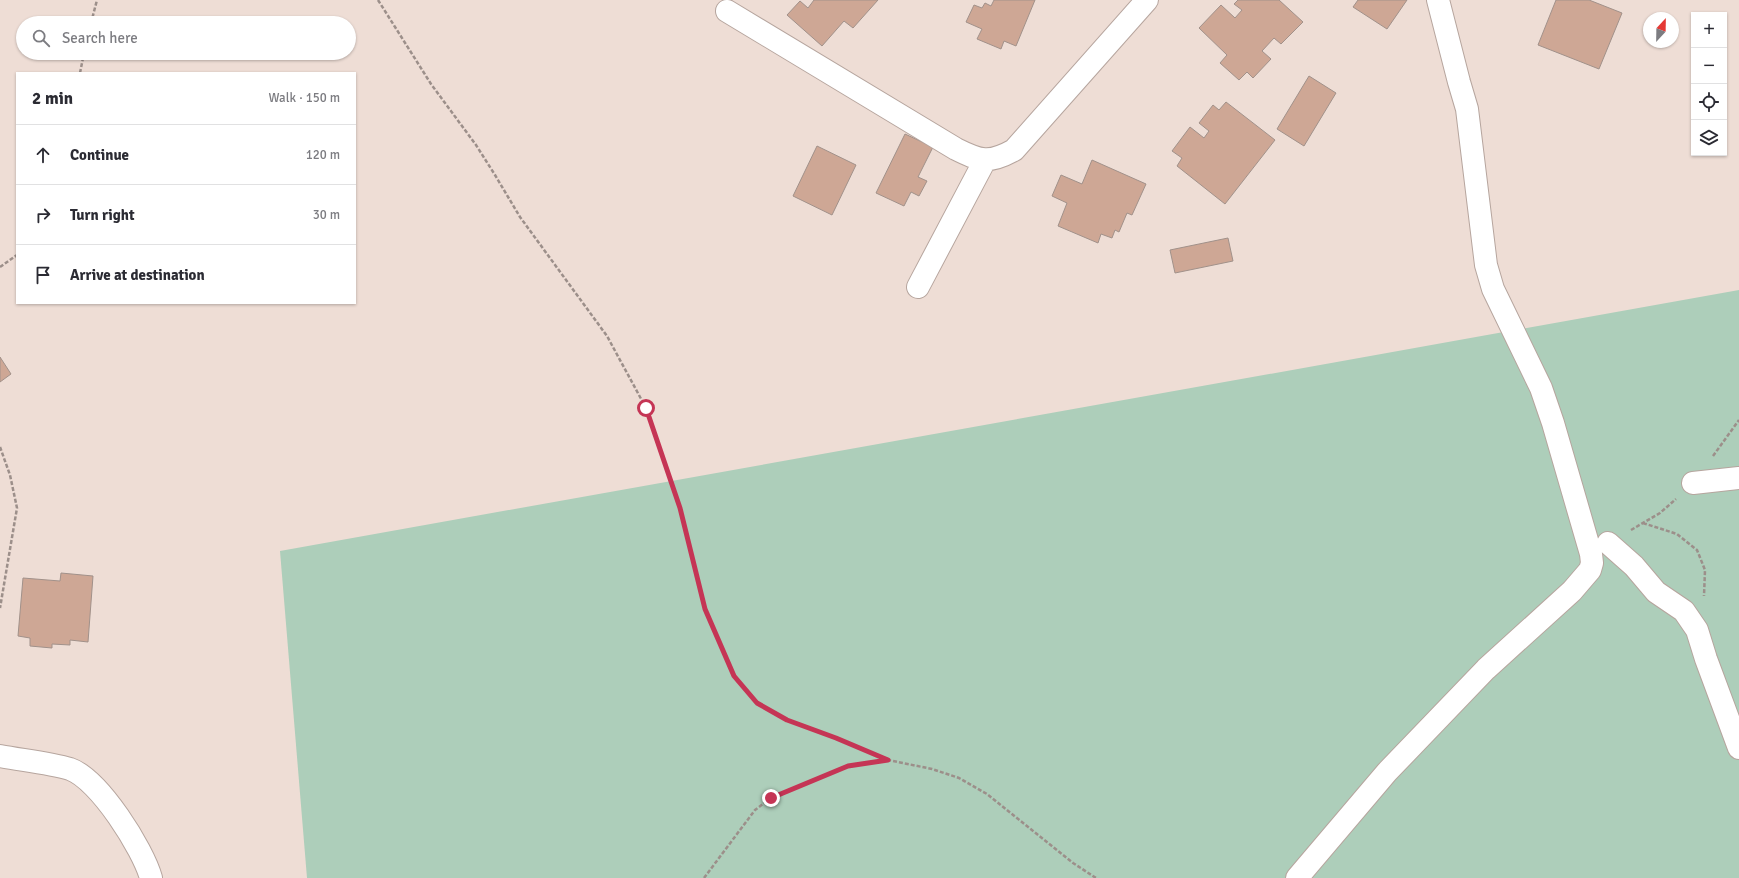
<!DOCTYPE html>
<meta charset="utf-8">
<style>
body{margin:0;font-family:Signika,sans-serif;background:#f7f7f7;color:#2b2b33}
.controls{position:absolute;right:12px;top:12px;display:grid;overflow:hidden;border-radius:0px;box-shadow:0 1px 3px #0004}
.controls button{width:36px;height:36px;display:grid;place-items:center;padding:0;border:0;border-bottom:1px solid #e1e1e2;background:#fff;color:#2b2b33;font:20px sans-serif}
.compass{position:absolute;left:1643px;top:12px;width:36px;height:36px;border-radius:50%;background:#fff;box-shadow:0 1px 3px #0004;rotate:22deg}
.stop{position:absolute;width:12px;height:12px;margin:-9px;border:3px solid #c53555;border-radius:50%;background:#fff}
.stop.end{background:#c53555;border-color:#fff;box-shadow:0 1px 4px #0008}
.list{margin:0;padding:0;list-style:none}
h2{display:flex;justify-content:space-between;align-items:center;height:52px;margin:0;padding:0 16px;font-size:17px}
h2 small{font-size:13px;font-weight:400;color:#7c7c81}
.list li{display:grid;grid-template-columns:26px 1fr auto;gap:12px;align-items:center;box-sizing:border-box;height:60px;padding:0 16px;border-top:1px solid #e1e1e2}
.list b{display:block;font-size:15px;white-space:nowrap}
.list em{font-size:13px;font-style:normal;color:#7c7c81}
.icon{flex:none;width:22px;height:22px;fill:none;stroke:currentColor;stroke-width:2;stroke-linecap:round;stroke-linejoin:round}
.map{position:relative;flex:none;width:1739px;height:878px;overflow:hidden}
.search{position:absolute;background:#fff;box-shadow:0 1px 3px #0004;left:16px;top:16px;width:340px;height:44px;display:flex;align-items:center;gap:10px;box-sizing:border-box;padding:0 14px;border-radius:22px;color:#7c7c81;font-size:15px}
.panel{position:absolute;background:#fff;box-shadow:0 1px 3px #0004;left:16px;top:72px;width:340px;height:232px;border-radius:0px}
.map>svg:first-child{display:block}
.green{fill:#adceba}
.building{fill:#cea795;stroke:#a1918a}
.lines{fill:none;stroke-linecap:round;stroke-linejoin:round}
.minor-casing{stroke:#b6a59e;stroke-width:24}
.path{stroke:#9c8f8a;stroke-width:2.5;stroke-dasharray:4 2;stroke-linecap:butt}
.minor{stroke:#fff;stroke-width:22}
.route{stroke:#c53555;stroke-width:5}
</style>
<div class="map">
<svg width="1739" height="878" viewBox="0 0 1739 878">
<rect width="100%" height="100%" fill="#eeddd5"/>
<!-- green -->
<path class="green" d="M1739 290V878H307L280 551Z"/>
<!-- building -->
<path class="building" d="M814 0H878L853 28 844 21 822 46 787 15 800 1 808 8Z
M994 0H1035L1016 46 1004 41 1001 49 977 39 982 29 966 22 974 5 982 8 985 3 991 6Z
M1238 0H1279L1303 22 1281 44 1274 38 1262 51 1271 59 1253 78 1247 72 1239 80 1220 63 1227 55 1199 28 1221 5 1235 18 1242 10 1234 4Z
M1358 0H1407L1387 29 1353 7Z
M1556 0H1589L1622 13 1599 69 1538 45Z
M1309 76 1336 93 1304 146 1277 129Z
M1226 102 1275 140 1225 204 1177 166 1182 158 1172 151 1190 127 1204 138 1209 131 1199 123 1213 105 1219 110Z
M905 134 933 147 918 177 927 181 919 196 911 192 904 206 876 193Z
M817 146 856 165 832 215 793 196Z
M1092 160 1146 184 1132 215 1127 213 1119 232 1115 230 1112 238 1101 234 1098 243 1058 226 1067 203 1052 196 1061 175 1082 184Z
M1228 238 1233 261 1175 273 1170 250Z
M0 357 11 374 0 382Z
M61 573 93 576 88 642 70 640V645L52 644V648L30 646V638L18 636 23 578 60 581Z"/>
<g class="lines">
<!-- minor casing -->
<g class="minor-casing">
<path id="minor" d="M727 11 956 149C980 161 989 164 1014 150L1147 0
M918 287 985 160
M1693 483 1739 478
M1608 543 1634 566 1656 592 1684 611 1697 630 1706 659 1739 748
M0 756C21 760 50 763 70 769 99 779 143 849 151 878
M1297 878 1387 772 1486 669 1572 591 1590 570 1592 563 1591 554 1553 423 1541 388 1493 289 1486 265 1467 109 1459 82 1438 0"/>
</g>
<!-- path -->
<path class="path" d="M378 0 431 84 476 145 495 175 520 217 607 336 646 408 680 508 705 609 734 676 757 703 787 720 836 738 888 760
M91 23 97 0
M80 73 84 53
M0 267 17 255
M0 447 10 475 17 508 0 608
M1713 456 1739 420
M1643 523 1677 534 1697 550 1705 570 1704 596
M1631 530 1660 513 1676 499
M704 878 755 810 771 798 848 766 888 760 932 769 959 778 987 794 1073 863 1096 878"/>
<!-- minor -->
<use href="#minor" class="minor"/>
</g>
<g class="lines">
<!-- route -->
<path class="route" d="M646 408 680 508 705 609 734 676 757 703 787 720 836 738 888 760 848 766 771 798"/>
</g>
</svg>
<div class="controls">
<button>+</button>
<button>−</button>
<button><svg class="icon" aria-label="locate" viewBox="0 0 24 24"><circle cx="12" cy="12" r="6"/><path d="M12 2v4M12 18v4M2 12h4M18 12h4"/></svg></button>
<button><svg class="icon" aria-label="layers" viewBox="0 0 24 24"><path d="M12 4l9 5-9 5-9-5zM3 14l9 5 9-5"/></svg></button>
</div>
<svg class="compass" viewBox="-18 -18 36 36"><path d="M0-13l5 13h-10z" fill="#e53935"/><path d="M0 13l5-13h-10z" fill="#7c7c81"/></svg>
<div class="stop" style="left:646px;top:408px"></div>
<div class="stop end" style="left:771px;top:798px"></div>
<div class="search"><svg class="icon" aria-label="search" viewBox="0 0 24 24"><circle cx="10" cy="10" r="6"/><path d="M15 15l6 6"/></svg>Search here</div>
<section class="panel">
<h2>2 min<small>Walk · 150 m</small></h2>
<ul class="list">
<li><svg class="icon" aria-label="ahead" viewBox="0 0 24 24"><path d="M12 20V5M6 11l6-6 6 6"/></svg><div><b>Continue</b></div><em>120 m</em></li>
<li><svg class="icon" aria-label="right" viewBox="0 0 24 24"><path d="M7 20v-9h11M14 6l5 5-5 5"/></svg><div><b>Turn right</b></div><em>30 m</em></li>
<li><svg class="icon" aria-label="arrive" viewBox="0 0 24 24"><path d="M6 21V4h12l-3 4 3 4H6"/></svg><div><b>Arrive at destination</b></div></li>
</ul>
</section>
</div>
